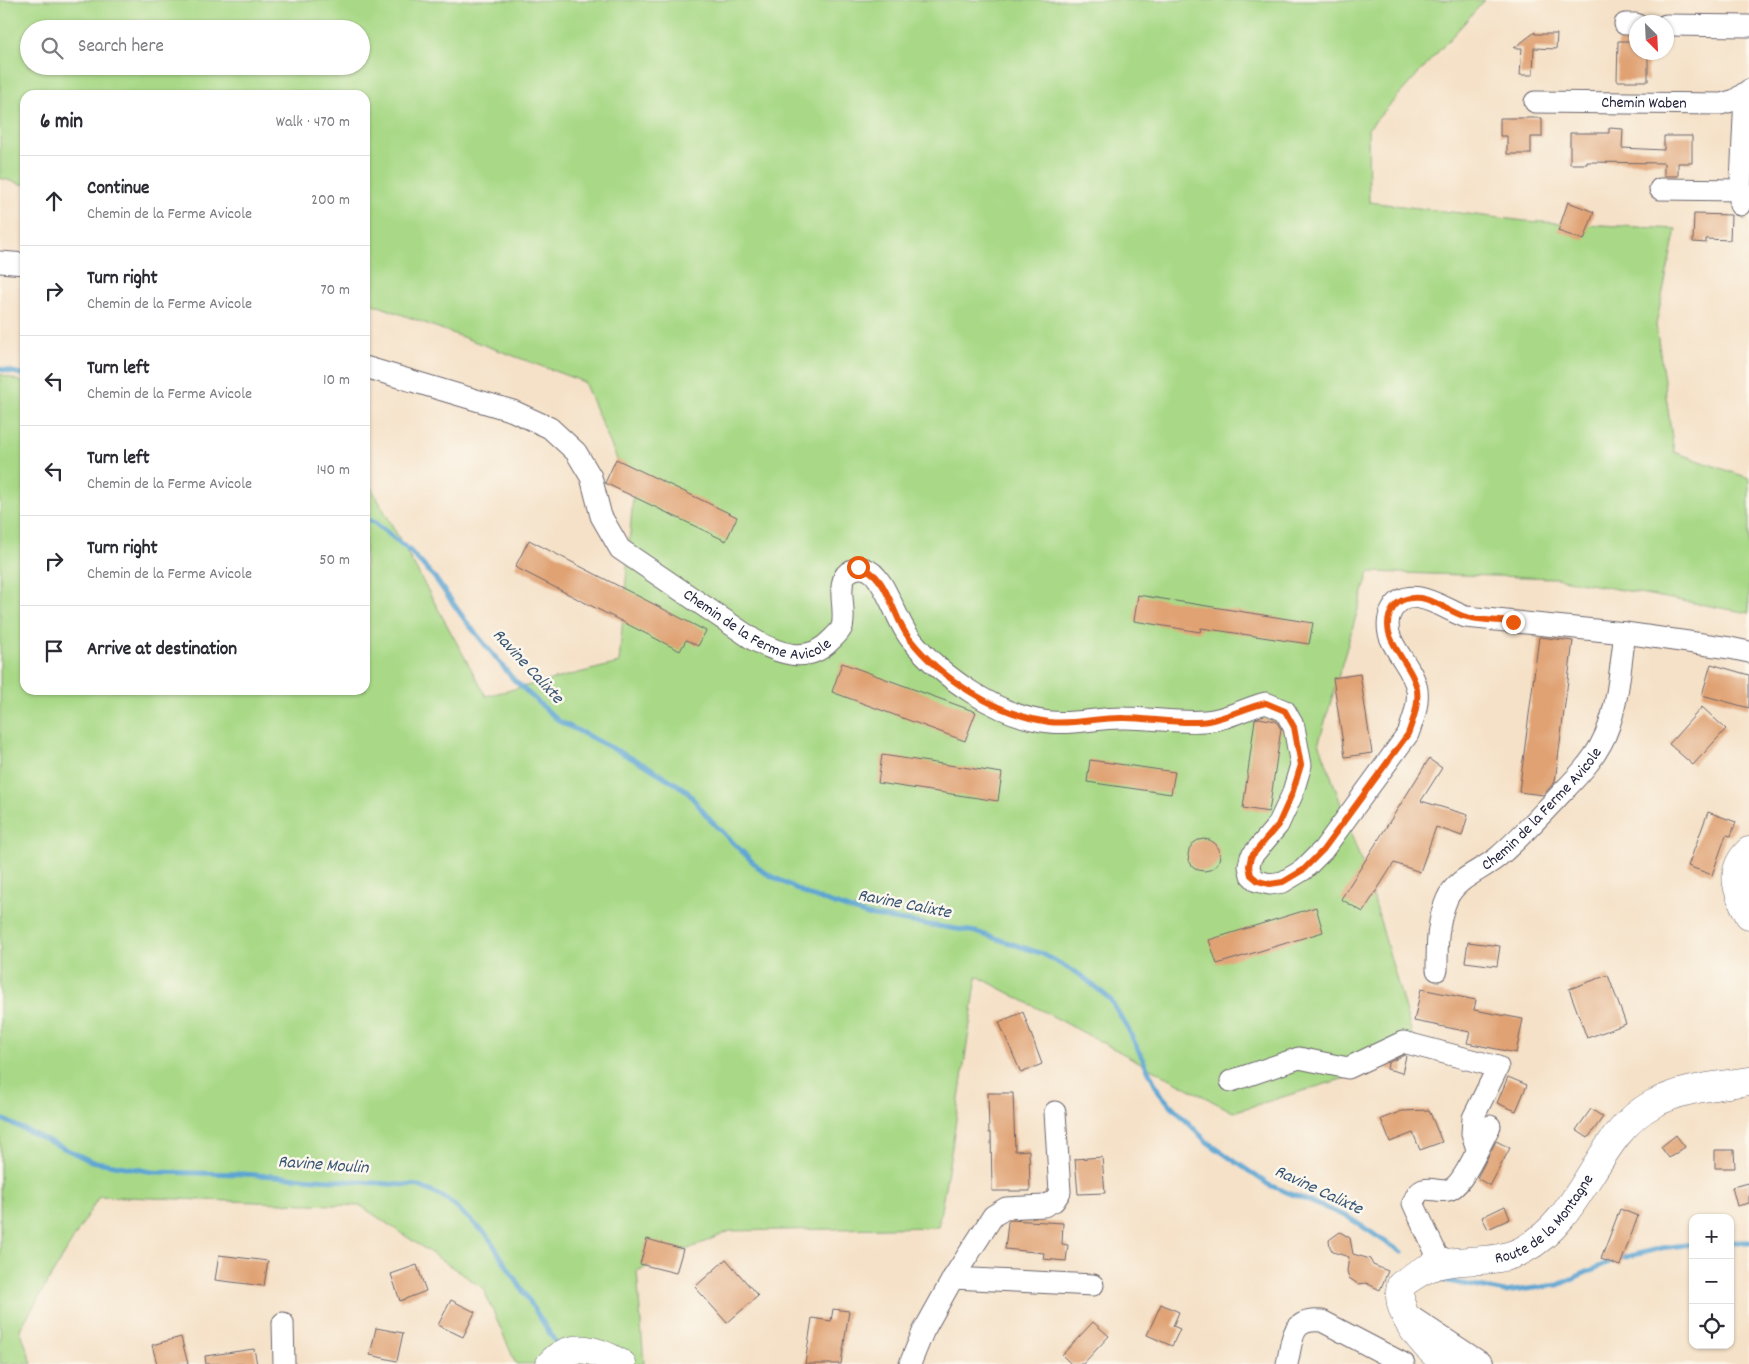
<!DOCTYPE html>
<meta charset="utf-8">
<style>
body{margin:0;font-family:Dekko,sans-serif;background:#f2f2f3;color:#2b2b33}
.controls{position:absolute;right:15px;bottom:15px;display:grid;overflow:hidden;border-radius:10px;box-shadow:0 1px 4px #0004}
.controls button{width:45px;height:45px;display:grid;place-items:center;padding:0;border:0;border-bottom:1px solid #e1e1e2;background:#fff;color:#2b2b33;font:25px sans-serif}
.compass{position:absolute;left:1629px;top:15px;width:45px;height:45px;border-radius:50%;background:#fff;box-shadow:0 1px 4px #0004;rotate:156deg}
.stop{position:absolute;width:15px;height:15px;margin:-11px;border:4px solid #ea580c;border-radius:50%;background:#fff}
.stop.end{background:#ea580c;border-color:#fff;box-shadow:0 1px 5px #0008}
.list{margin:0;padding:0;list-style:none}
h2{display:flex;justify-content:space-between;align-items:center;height:65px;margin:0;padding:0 20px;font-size:21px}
h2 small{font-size:16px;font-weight:400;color:#7c7c81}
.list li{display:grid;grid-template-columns:32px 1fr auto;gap:15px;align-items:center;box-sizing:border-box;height:90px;padding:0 20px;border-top:1px solid #e1e1e2}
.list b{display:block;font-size:19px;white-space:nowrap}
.list p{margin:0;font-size:16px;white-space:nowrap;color:#7c7c81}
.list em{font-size:16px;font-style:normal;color:#7c7c81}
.icon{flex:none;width:28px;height:28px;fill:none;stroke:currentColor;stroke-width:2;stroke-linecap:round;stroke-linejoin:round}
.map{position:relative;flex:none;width:1749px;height:1364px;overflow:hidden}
.search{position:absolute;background:#fff;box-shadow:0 1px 4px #0004;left:20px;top:20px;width:350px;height:55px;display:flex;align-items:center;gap:12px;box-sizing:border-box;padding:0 18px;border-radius:28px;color:#7c7c81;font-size:19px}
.panel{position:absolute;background:#fff;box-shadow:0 1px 4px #0004;left:20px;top:90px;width:350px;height:605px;border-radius:15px}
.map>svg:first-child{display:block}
.green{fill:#a9d987;stroke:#667e61;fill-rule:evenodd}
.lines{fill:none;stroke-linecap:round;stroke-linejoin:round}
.stream{stroke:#5ba4d2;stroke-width:5}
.building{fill:#e0a273}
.minor-casing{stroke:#6c656c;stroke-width:23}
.major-casing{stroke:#6c656c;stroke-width:29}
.minor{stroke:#fff;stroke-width:21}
.major{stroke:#fff;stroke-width:28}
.route{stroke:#ea580c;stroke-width:6}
.labels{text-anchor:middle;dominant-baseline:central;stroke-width:5;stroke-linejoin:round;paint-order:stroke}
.street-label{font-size:16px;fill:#22223b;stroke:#fbf7ec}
.water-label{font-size:18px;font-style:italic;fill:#395677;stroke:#fbf7ec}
</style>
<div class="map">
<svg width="1749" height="1364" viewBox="0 0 1749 1364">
<rect width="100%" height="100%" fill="#fbf7ec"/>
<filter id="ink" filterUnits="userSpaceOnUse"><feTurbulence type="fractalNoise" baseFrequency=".02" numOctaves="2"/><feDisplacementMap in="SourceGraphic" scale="10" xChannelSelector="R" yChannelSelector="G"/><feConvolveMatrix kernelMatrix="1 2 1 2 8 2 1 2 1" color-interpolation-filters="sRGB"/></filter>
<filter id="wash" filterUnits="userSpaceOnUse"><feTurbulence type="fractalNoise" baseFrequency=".0096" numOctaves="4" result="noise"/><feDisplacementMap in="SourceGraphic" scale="20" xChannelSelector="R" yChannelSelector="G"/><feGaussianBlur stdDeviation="1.12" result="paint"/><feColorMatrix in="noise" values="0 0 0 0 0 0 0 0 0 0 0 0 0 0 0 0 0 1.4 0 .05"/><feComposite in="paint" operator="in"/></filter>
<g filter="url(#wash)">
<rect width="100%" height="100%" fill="#f5e1c7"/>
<!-- green -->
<path class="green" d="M0 0H1485L1368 129 1369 202 1525 221 1676 229 1656 325 1674 452 1749 478V613L1556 578 1369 572 1319 742 1372 892 1418 1056 1233 1112 977 976 952 1147 938 1227 730 1231 637 1271 644 1364H516L483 1288 361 1206 99 1196 20 1329 32 1364H0V374L25 383V690H365V485L371 487 486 696 619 663 633 497 584 382 365 301V95H25V185L0 178ZM29 29H361V66H29Z"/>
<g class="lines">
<!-- stream -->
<path class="stream" d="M0 369 25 375
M365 518 375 523 410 551 435 578 465 620 514 680 559 721 647 766 686 790 711 821 762 871 808 895 867 915 976 932 1043 954 1082 976 1110 999 1127 1027 1160 1094 1207 1142 1269 1185 1348 1217 1401 1252
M0 1118 91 1161 153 1172 243 1174 419 1186 447 1199 487 1235 558 1346
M1730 1242H1749
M1432 1278 1505 1292 1558 1285 1614 1260 1661 1248 1693 1244"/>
</g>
<g id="blocks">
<!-- building -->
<path class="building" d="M1535 32V34H1557L1556 49 1534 48 1533 75H1520L1522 48H1514Z
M1618 41H1636V52H1648V81H1617Z
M1500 118H1542V137H1531V154H1507V136H1500Z
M1609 128 1623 129 1622 148 1664 150V136H1692V163H1678V176H1664V163L1587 162V164H1570V133H1609Z
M1568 202 1594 212 1584 240 1558 231Z
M1694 214 1731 215 1730 240 1706 239V243L1693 242Z
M616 459 737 517 726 541 605 483Z
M529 540 706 631 698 646 686 640 680 651 515 567Z
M1138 595 1313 623 1309 644 1201 628 1200 632 1134 621Z
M1539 637 1573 641 1555 782 1543 795 1519 792Z
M842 663 976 712 965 741 832 692Z
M1711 664 1749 675V708L1702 695Z
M1360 674 1372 753 1345 757 1333 678Z
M1702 707 1726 729 1693 765 1669 744Z
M1259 718 1276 721 1281 729 1269 812 1243 808 1255 719Z
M882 755 1002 773 998 801 878 783Z
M1429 759 1442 768 1421 801 1468 815 1462 836 1436 827 1420 872 1394 863 1363 912 1341 899Z
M1090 760 1175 772 1171 794 1087 782Z
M1708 812 1736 822 1731 836 1726 835 1712 875 1688 866Z
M1188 855a16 16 0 1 1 32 0a16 16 0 1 1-32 0Z
M1316 907 1323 932 1217 964 1209 940Z
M1468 942 1500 946 1497 966 1465 962Z
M1608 975 1626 1024 1587 1038 1569 989Z
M1421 989 1476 1000 1474 1010 1523 1019 1516 1053 1467 1043 1470 1032 1414 1021Z
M1023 1012 1042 1064 1021 1073 999 1022Z
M1404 1055 1406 1056 1402 1073 1387 1069 1388 1063Z
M1508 1077 1527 1085 1516 1111 1497 1103Z
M988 1093H1013L1015 1151 1029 1150 1030 1191H992L991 1133H989Z
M1591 1109 1603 1117 1588 1138 1576 1130Z
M1429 1110 1442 1142 1420 1150 1413 1133 1390 1142 1381 1119 1402 1111Z
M1676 1135 1685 1147 1669 1158 1661 1147Z
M1496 1141 1510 1148 1490 1186 1477 1178Z
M1715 1150H1734L1735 1168H1715Z
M1102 1157 1105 1193 1078 1194 1075 1159Z
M1749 1183V1203L1737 1206 1732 1187Z
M1505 1206 1510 1219 1488 1229 1482 1217Z
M1620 1209 1638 1216 1620 1266 1601 1259Z
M1010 1220 1063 1223 1062 1244 1068 1245 1066 1261 1043 1259 1044 1253 1005 1249 1008 1222Z
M1340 1232 1350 1238 1353 1254 1370 1259 1373 1265 1388 1271 1380 1290 1366 1283 1358 1284 1349 1278 1347 1271 1349 1257 1333 1252 1330 1247 1329 1240Z
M647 1239 683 1249 676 1273 640 1264Z
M219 1255 268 1261 264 1286 215 1280Z
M726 1259 758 1296 727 1323 695 1287Z
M417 1265 426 1291 400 1301 391 1274Z
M451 1300 475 1312 463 1337 438 1325Z
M1161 1304 1179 1312 1173 1326 1180 1329 1172 1346 1147 1335Z
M833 1309 849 1311 841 1364H805L812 1318 831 1321Z
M1093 1322 1109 1336 1083 1364H1071L1062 1355Z
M376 1328 403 1333 397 1361 370 1355Z
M181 1337 188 1364H157L152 1345Z
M254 1349 257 1364H206L205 1356Z"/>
</g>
</g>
<g filter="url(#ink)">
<use href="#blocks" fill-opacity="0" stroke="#6c656c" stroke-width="1"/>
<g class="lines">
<!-- minor casing -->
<g class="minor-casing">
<g id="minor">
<path d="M1625 24H1636"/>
<path d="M1666 25 1749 26"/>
<path id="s1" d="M1535 102 1721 104 1735 100 1749 90"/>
<path d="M1660 189 1741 190"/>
<path d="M1740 205 1745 95"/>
<path d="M0 262 25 264"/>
<path id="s2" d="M365 367 513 411 550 428 576 452 591 477 601 516 620 549 754 640C778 653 807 665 830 641 834 637 840 632 842 627 846 612 839 594 843 581 845 571 857 566 866 569 884 574 897 623 910 638 941 677 999 717 1050 722 1074 725 1100 717 1125 718 1151 718 1179 723 1205 721 1227 720 1245 708 1266 703L1285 711 1294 727 1301 765 1292 795 1278 825 1251 857 1249 866 1251 875 1257 881 1270 884 1283 882 1303 870 1323 850 1408 734C1413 720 1419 705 1417 690 1414 671 1398 656 1391 639 1387 631 1387 618 1392 610 1409 581 1445 610 1466 617L1625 633 1730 648 1749 652"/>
<path id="s3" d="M1437 970C1437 945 1437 922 1447 899 1457 877 1482 871 1499 856 1519 839 1537 819 1556 799 1572 782 1590 765 1601 744 1618 714 1620 667 1625 633"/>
<path d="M1231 1081 1299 1058 1348 1068 1403 1042 1498 1067 1473 1118 1472 1134 1477 1149"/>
<path d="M1441 1264 1413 1203C1422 1178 1436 1196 1451 1189 1464 1183 1482 1140 1490 1126"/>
<path d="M953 1278 1093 1285"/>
<path d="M1410 1316 1483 1364"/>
<path d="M283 1323 284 1364"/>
<path d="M910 1364 923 1332 953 1278 993 1216 1006 1208 1044 1206 1054 1201 1060 1192 1055 1112"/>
<path d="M1287 1364C1293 1339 1290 1318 1322 1321L1404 1364"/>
</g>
</g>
<!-- major casing -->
<g class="major-casing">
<g id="major">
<path d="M1749 851C1728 871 1737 892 1749 915"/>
<path d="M550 1364C571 1340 598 1350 622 1364"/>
<path id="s4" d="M1447 1364C1425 1348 1394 1314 1401 1285 1413 1276 1426 1267 1441 1264 1469 1258 1497 1264 1523 1250 1584 1218 1596 1134 1653 1104 1682 1088 1717 1086 1749 1081"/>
</g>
</g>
<!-- minor -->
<use href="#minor" class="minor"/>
<!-- major -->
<use href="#major" class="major"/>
</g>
</g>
<g class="lines" filter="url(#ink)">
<!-- route -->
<path class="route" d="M858 567C888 571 892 617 909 638 941 679 997 715 1049 722 1074 725 1100 717 1125 718 1149 718 1186 725 1208 721 1229 717 1247 707 1266 703L1285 711 1294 727 1301 765 1292 794 1278 825 1251 857 1249 866 1251 875 1258 881 1270 884 1283 882 1303 870 1323 850 1408 734C1413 720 1419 705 1417 690 1413 662 1373 636 1394 607 1400 598 1411 597 1421 598 1437 601 1449 611 1463 616 1478 621 1497 620 1513 622"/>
</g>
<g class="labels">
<!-- street labels -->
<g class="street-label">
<text stroke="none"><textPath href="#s1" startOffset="109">Chemin Waben</textPath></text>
<text stroke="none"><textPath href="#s2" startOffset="499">Chemin de la Ferme Avicole</textPath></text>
<text stroke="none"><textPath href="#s3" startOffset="204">Chemin de la Ferme Avicole</textPath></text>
<text stroke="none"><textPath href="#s4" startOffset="261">Route de la Montagne</textPath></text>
</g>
<!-- water labels -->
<g class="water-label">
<text transform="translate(527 667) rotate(47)">Ravine Calixte</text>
<text transform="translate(904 905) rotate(11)">Ravine Calixte</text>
<text transform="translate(323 1166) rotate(4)">Ravine Moulin</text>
<text transform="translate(1318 1191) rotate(25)">Ravine Calixte</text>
</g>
</g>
</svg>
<div class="controls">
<button>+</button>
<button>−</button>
<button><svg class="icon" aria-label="locate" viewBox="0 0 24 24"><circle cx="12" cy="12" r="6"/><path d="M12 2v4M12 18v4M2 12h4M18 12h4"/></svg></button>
</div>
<svg class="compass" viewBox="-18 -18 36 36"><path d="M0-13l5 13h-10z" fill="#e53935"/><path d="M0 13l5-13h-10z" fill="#7c7c81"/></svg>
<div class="stop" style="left:858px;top:567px"></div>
<div class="stop end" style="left:1513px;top:622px"></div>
<div class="search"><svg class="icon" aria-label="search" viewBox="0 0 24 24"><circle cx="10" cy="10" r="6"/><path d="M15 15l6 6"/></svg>Search here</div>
<section class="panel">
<h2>6 min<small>Walk · 470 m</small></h2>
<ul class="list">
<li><svg class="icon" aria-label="ahead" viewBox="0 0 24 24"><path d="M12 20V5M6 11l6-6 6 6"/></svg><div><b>Continue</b><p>Chemin de la Ferme Avicole</p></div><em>200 m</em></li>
<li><svg class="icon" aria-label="right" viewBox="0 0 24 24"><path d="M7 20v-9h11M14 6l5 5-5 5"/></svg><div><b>Turn right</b><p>Chemin de la Ferme Avicole</p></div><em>70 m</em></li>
<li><svg class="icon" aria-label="left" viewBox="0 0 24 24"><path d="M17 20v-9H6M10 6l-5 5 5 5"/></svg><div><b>Turn left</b><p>Chemin de la Ferme Avicole</p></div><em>10 m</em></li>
<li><svg class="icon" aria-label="left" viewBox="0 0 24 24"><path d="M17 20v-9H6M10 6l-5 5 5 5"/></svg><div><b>Turn left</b><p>Chemin de la Ferme Avicole</p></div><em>140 m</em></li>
<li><svg class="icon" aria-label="right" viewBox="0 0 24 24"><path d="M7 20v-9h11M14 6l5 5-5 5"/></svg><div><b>Turn right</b><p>Chemin de la Ferme Avicole</p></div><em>50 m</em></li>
<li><svg class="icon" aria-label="arrive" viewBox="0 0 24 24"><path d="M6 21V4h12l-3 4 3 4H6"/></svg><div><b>Arrive at destination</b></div></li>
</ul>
</section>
</div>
